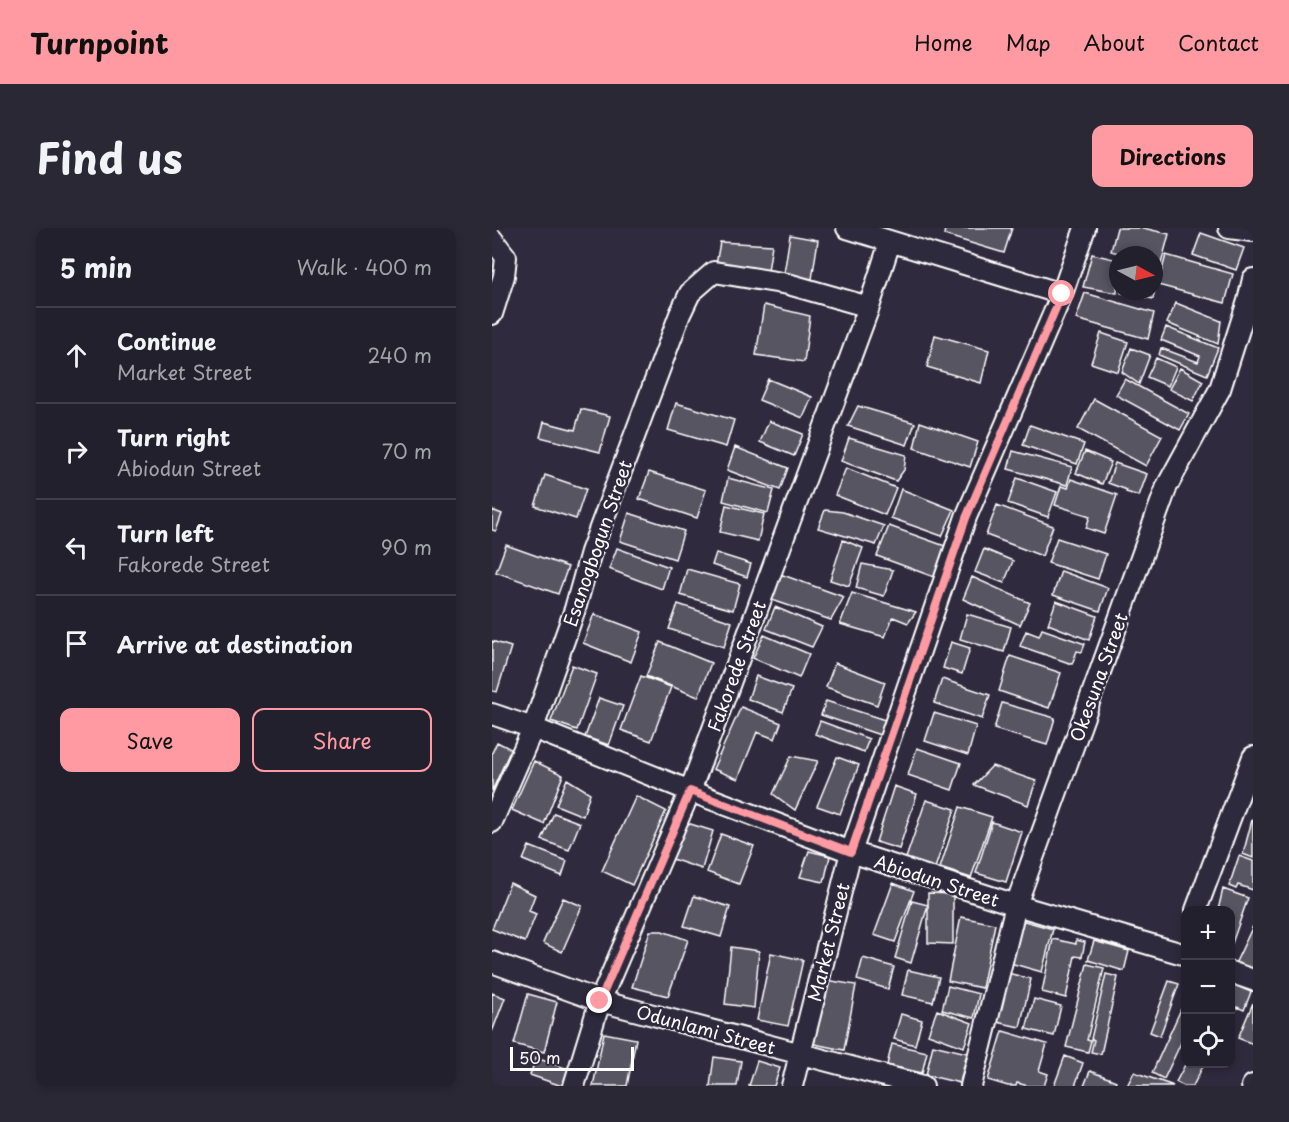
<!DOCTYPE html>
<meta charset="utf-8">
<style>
body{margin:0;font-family:"Playpen Sans",sans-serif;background:#2b2836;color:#f1f3f6}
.controls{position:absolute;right:18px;bottom:18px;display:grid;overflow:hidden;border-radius:12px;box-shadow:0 3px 9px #0003}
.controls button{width:54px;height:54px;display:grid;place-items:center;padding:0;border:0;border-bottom:2px solid #403e4a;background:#23202e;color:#f1f3f6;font:30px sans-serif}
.compass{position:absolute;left:617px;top:18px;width:54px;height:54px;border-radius:50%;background:#23202e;box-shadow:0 3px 9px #0003;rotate:97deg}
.scale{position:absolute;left:18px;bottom:15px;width:124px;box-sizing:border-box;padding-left:6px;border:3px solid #fff;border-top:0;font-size:16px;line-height:21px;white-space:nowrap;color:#fff;-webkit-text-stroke:4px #2f2a3d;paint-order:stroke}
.stop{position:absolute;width:18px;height:18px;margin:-14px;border:4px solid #ff9aa2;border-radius:50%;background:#fff}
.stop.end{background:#ff9aa2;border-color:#fff;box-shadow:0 2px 6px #0008}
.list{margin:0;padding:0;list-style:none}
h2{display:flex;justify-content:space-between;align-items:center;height:78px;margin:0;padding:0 24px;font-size:26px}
h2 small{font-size:20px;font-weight:400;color:#a3a3aa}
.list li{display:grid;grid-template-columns:39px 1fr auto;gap:18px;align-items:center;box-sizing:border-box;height:96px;padding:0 24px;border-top:2px solid #403e4a}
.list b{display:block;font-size:22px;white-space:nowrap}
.list p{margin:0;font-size:20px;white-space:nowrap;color:#a3a3aa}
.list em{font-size:20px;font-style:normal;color:#a3a3aa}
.actions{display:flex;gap:12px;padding:18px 24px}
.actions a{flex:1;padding:14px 0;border:2px solid #ff9aa2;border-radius:12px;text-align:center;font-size:21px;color:#ff9aa2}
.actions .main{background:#ff9aa2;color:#111}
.icon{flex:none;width:33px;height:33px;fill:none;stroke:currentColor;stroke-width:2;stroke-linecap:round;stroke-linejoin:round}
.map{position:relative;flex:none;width:761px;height:858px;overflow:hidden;border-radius:12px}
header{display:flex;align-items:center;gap:36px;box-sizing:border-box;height:84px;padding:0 30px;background:#ff9aa2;color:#111}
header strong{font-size:28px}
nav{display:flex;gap:33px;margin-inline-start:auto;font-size:21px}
.intro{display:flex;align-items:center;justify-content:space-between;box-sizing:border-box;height:144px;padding:0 36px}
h1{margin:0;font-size:42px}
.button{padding:15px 27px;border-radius:12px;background:#ff9aa2;color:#111;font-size:21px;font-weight:700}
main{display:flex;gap:36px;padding:0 36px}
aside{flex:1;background:#23202e;border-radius:12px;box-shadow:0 3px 9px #0003}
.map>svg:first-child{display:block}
.building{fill:#595564;stroke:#fff;stroke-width:1.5}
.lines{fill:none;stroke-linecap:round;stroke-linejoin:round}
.minor-casing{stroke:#fff;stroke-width:24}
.minor{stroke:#2f2a3d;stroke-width:20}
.route{stroke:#ff9aa2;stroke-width:8}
.labels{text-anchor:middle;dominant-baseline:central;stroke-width:5;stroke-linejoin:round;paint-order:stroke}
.street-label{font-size:18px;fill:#fff;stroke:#2f2a3d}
</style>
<header>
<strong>Turnpoint</strong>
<nav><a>Home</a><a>Map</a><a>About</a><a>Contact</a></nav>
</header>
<div class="intro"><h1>Find us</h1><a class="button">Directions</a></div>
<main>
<aside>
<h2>5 min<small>Walk · 400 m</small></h2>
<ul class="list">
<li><svg class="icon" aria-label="ahead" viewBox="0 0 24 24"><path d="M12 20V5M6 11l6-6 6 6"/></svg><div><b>Continue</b><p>Market Street</p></div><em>240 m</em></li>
<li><svg class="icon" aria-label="right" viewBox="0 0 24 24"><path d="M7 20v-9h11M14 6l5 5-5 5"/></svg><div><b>Turn right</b><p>Abiodun Street</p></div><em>70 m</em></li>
<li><svg class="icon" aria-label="left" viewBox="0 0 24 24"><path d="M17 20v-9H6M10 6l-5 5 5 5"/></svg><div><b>Turn left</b><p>Fakorede Street</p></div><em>90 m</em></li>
<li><svg class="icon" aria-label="arrive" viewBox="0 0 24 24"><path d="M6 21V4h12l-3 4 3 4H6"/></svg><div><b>Arrive at destination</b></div></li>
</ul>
<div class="actions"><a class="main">Save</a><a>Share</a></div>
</aside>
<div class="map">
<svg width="761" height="858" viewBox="0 0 761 858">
<rect width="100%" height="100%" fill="#2f2a3d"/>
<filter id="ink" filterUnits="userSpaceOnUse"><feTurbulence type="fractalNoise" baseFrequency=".0167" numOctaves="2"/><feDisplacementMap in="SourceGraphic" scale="12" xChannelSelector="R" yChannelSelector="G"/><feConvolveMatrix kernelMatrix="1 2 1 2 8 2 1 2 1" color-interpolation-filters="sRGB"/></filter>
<g filter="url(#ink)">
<!-- building -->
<path class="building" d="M453 0H520L512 25 452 7Z
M625 0H651L677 6 669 36 662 34V27H633L619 23Z
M709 5 752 20 744 42 701 27Z
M298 7 326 12 320 51 292 46Z
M228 14 280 17 276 43 223 42Z
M600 26 626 32 625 65 591 59Z
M674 27 741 46 733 75 666 57Z
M662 37 668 38 661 71 629 65V63H662Z
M593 65 662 85 656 111 584 91Z
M684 75 729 93 726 116 675 95Z
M272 77 318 88 312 134 264 127Z
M674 99 726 120 715 147 667 127 669 120 706 134 708 128 669 112Z
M609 105 636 114 626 144 599 135Z
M443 107 497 122 489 155 435 139Z
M639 120 658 127 647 156 630 144Z
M664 130 684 139 676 158 655 149Z
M688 140 711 153 701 173 677 161Z
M276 151 320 169 311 190 267 172Z
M633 151 697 186 688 202 624 167Z
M602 171 670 208 654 238 586 201Z
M184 175 242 192 234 219 176 202Z
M366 178 423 195 415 217 356 198Z
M89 181 118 188 108 224 48 209 52 194 83 202Z
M277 193 311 206 302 228 268 214Z
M428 194 486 214 478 239 422 220Z
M538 197 592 216 585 236 531 217Z
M357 210 414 227 412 242 404 253 349 233Z
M243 219 296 240 288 262 235 242Z
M521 223 580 239 575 257 516 241Z
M593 223 619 234 610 256 584 245Z
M623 235 655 246 647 268 634 264 635 262 616 255Z
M354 240 404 260 393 287 343 267Z
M157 244 214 262 205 290 147 271Z
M53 247 94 261 84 291 43 278Z
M236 250 282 262 276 285 231 273Z
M525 250 565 264 556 289 516 275Z
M579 251 625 267 612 306 594 300 598 288 563 277 569 258 576 260Z
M409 261 462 282 450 308 399 290Z
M234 277 272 286 266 313 228 304Z
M505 277 561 298 550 328 494 307Z
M0 282 10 286 4 303 0 302Z
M333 282 351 284 392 298 384 317 326 300Z
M137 285 192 303 183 331 128 313Z
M397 298 453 318 442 349 385 328Z
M565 310 614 326 606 351 556 335Z
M351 312 371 320 357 358 338 352Z
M14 317 76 339 66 366 4 344Z
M125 320 177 339 170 361 117 341Z
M492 321 521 333 512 355 483 344Z
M224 325 259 336 255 349 220 337Z
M370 336 401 342 392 368 364 360Z
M195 341 248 356 241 382 188 367Z
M569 343 616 360 608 383 561 367Z
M288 346 352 369 339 392 280 372Z
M480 349 538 375 528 397 471 371Z
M360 365 424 384 416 395 401 389 393 409 348 396Z
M564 373 605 388 597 412 556 396Z
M186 376 240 394 232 419 177 401Z
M283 379 330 399 320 419 274 401Z
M102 386 150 404 139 434 91 415Z
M475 386 519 399 512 424 468 411Z
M550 401 593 416 590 424 585 423 580 436 528 418 534 403 547 408Z
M272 407 317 426 307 450 261 430Z
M0 413 19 419 5 464 0 463Z
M168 414 219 435 206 469 154 448Z
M459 414 478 420 470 446 451 440Z
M518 428 569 445 557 480 507 463Z
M343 435 393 454 385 477 334 459Z
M80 437 105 446 85 502 59 493Z
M149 448 179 459 159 513 129 502Z
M264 448 300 461 291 484 256 471Z
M450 451 498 467 490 491 442 475Z
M107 470 131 478 117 517 93 509Z
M334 473 393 492 388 507 329 487Z
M510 475 563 490 555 517 502 501Z
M249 479 289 495 283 511 265 504 246 551 221 541Z
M442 485 484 498 476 527 433 513Z
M328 493 377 511 372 524 323 506Z
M5 514 19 521 0 563V525Z
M425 520 469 535 460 562 416 547Z
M299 528 326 533 303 582 281 566Z
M345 529 367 537 348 586 325 578Z
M42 533 71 547 52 596 20 582Z
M500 538 544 553 536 577 482 557Z
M75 551 98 565 91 588 64 577Z
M402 558 425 566 407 621 384 614Z
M144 568 174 583 140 657 110 643Z
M434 572 463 581 442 643 413 633Z
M468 579 500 589 479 650 448 640Z
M62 585 88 595 77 622 50 612Z
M760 592 761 593V630L751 626Z
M192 594 221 603 210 641 180 631Z
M500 594 530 604 514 654 484 645Z
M229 606 262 618 247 656 215 644Z
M37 618 75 633 70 648 31 632Z
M317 623 338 628 332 654 308 649Z
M747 628 761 633V662L746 657 744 661 737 658Z
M18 655 43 667 37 683 44 686 33 714 0 701Z
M401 655 422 663 403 714 382 707Z
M731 661 756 670 738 721V682H726Z
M436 665 461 666V716L436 715Z
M202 668 238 679 229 709 192 698Z
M71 670 90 678 70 724 51 715Z
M420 673 436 677 419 735 403 730Z
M469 689 503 696 490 760 456 753Z
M529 692 561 701 550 744 518 735Z
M761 698V744L743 736Z
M158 703H170L196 712 176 768 140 759Z
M561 711 584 716V712L593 714 590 729 583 728 574 770 550 764Z
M602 713 637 723 632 743 596 732Z
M239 719 267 723 262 780 233 776Z
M279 725 311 732 296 798 265 792Z
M371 730 402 739 396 761 365 752Z
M595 736 612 740 595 812 599 813 596 824 574 819Z
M416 742 447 749 441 774 410 767Z
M512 744 539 751 528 799 500 793Z
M614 746 626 749 609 826 599 824 602 812 599 811Z
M334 752 364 757 352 822 322 816Z
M677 753 687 756 668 808 658 804Z
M740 756 759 764 752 782 745 779 743 784 738 782Z
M456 758 487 766 482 790 450 782Z
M0 765 13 770 0 804Z
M36 766 65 774 52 824 22 816Z
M694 770V804L672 851 660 845Z
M542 771 569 778 562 808 534 801Z
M761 775V816L746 810Z
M445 782 480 795 472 819 436 806Z
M409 786 430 792 423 817 402 811Z
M511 803 555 816 547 843 556 846 552 858H536L525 855 524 858H516L496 852Z
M112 805 144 811 135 858H101Z
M400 816 435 824 430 845 395 837Z
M441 817 475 825 468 855 434 847Z
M573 828 591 835 583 858H562Z
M222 829 249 833 245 858H218Z
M44 830 76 841 70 858 38 847Z
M265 833 288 840 282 858H257Z
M694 835 712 836 701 858H692L684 854Z
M598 843 624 853 622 858H592Z
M642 844 679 857 681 858H635Z"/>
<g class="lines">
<!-- minor casing -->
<g class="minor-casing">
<path id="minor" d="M355 0 570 66
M737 0 761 3
M0 11 14 29 12 48 0 86
M0 486 41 500 198 563 359 624 524 677 694 727
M0 594 41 500 83 381 99 324 188 86 198 65 222 44 296 56 377 79
M704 682 761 529
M0 734 108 773 431 858
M738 744 761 752
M82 858 108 773 198 563 377 79 398 14
M300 858 359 624 474 289 570 66 593 0
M479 858 524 677 675 258 728 161 756 73 761 51
M760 858 761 857"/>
</g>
<!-- minor -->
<use href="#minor" class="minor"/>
</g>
</g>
<g class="lines" filter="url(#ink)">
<!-- route -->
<path class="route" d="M108 773 198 563 359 624 474 290 570 66"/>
</g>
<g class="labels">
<!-- street labels -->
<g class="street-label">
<text transform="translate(105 315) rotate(-71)">Esanogbogun Street</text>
<text transform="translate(244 438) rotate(-70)">Fakorede Street</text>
<text transform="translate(606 449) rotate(-70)">Okesuna Street</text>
<text transform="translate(445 652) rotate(18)">Abiodun Street</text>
<text transform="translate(336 714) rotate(-76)">Market Street</text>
<text transform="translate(214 801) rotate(15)">Odunlami Street</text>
</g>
</g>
</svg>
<div class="controls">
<button>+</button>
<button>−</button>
<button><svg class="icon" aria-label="locate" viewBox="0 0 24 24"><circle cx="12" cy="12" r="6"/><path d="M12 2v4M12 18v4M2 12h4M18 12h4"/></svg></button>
</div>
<svg class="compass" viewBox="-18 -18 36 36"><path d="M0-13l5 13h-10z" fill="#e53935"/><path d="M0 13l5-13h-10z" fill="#a3a3aa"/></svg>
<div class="scale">50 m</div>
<div class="stop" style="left:570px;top:66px"></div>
<div class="stop end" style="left:108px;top:773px"></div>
</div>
</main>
